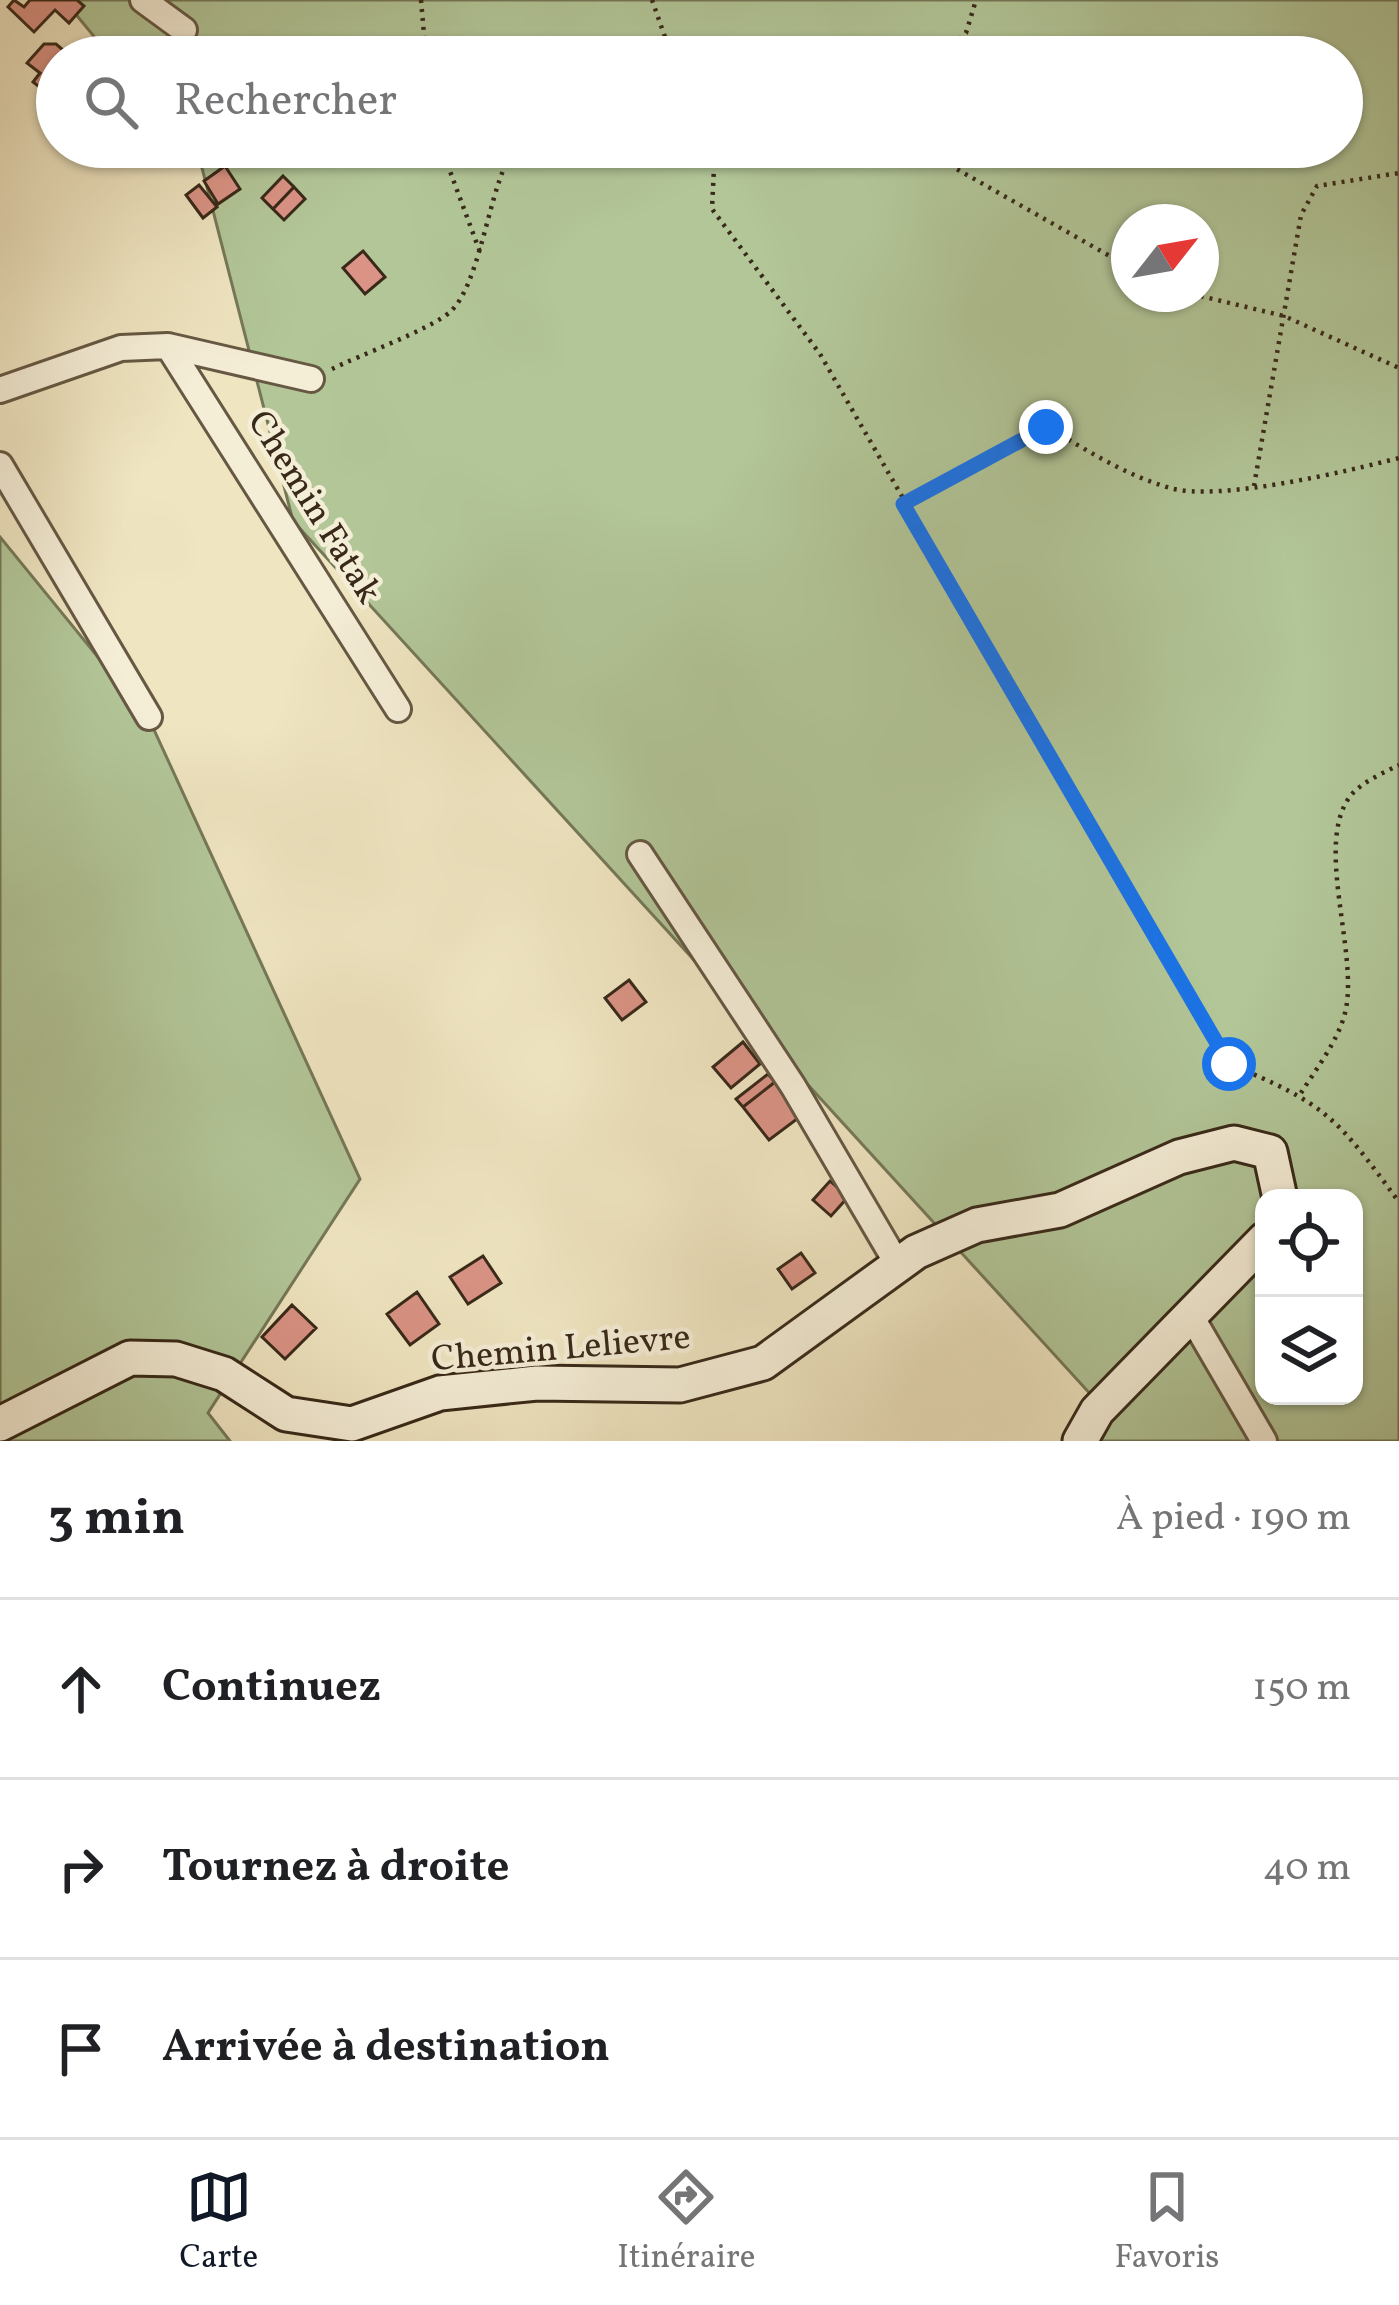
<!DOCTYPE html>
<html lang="fr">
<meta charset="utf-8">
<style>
body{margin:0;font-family:Vollkorn,serif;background:#f2f2f2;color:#202124}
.controls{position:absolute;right:36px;bottom:36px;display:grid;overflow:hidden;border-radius:24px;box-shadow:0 3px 9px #0004}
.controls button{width:108px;height:108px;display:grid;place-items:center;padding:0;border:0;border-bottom:3px solid #e0e0e0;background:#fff;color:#202124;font:60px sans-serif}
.compass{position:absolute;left:1111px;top:204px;width:108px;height:108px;border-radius:50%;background:#fff;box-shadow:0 3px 9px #0004;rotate:59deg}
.stop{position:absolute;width:36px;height:36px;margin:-27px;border:9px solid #1a73e8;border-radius:50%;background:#fff}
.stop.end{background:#1a73e8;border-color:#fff;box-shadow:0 3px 12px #0008}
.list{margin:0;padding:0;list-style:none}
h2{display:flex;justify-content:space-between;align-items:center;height:156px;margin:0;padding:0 48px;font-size:51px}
h2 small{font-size:39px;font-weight:400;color:#757577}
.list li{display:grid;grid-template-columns:78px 1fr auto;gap:36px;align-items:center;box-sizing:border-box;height:180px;padding:0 48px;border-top:3px solid #e0e0e0}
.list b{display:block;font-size:45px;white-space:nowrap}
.list em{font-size:39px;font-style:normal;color:#757577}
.icon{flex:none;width:66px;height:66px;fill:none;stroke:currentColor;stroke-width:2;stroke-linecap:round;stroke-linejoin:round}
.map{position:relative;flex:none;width:1399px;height:1441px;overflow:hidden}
.search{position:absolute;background:#fff;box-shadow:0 3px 9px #0004;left:36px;right:36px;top:36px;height:132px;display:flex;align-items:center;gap:30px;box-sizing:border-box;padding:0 42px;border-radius:66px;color:#757577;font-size:45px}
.sheet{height:696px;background:#fff}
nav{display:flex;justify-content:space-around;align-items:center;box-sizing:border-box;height:168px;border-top:3px solid #e0e0e0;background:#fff;font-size:33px;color:#757577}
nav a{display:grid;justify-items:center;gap:6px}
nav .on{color:#111827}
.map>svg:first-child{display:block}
.green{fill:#b2c698;stroke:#757858;stroke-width:3;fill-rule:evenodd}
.building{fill:#da9385;stroke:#382919;stroke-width:3}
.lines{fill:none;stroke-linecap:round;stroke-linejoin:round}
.street-casing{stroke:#665843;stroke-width:30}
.secondary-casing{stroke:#382919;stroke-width:39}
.path{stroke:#382919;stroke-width:4.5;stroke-dasharray:3 6;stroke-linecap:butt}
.street{stroke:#f5eed7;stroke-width:24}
.secondary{stroke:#f5eed7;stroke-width:33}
.route{stroke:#1a73e8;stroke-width:15}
.labels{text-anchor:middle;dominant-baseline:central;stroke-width:9;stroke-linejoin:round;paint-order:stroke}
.street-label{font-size:36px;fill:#382919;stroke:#f5eed7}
</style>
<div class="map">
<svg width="1399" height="1441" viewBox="0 0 1399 1441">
<rect width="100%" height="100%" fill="#efe5c1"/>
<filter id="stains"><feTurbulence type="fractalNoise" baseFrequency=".00167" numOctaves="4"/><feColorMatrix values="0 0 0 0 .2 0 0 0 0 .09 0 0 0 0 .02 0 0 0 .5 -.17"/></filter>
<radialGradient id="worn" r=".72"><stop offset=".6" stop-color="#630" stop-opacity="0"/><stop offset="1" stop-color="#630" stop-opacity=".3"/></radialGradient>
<!-- green -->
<path class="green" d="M64 0H1399V1441H1092L1104 1409 293 521 202 168 185 147H1342V57H111ZM1129 222H1201V294H1129ZM1264 1198H1354V1396H1264Z
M0 537 150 721 360 1179 208 1413 230 1441H0Z"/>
<!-- building -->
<path class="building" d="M14 0 24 7 30 0H77L84 6 69 23 55 10 34 32 8 7Z
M44 44H56L69 55 57 57V70L42 89 33 82 40 73 27 63Z
M225 166 240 189 218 204 204 181Z
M283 176 294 187 273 209 262 198Z
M199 185 217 207 203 218 186 195Z
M294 187 305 199 284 220 273 209Z
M363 251 385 277 365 294 343 268Z
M629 980 646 1002 622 1020 605 998Z
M743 1042 760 1064 731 1088 713 1067Z
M768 1074 775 1082 743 1107 736 1099Z
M775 1082 801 1116 769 1140 743 1107Z
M830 1181 848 1197 831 1216 813 1200Z
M801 1253 815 1273 792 1289 778 1269Z
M483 1256 501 1283 468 1304 450 1277Z
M417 1292 439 1324 410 1345 387 1314Z
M292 1305 316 1328 285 1359 262 1337Z"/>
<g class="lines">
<!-- street casing -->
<g class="street-casing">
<path id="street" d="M143 0 184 30
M168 346 398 709
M0 390 121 348 168 346 311 379
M0 465 149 717
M640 854 793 1086 898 1265
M1191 1316 1264 1441"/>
</g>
<!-- secondary casing -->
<g class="secondary-casing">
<path id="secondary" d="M0 1424 130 1358 176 1359 224 1374 286 1414 352 1424 440 1393 537 1383 680 1385 763 1363 916 1252 977 1225 1060 1210 1179 1157 1234 1143 1270 1152 1280 1198
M1080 1441 1097 1411 1264 1240"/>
</g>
<!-- path -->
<path class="path" d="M421 0 426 57
M652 0 666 40 679 57
M939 57 966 33 976 0
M441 147 480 252
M715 147 712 209 820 354 1229 1064C1327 1104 1337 1118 1399 1202
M918 147 1129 267
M1192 294 1284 316 1399 368
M332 369C360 355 429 330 450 312 478 287 488 201 506 164L545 147
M1254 486 1301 215 1317 186 1399 173
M903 504 1046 426C1086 450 1125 475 1170 488 1219 502 1348 471 1399 458
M1301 1093C1316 1069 1338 1041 1345 1013 1360 954 1312 841 1352 794 1364 781 1383 773 1399 765"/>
<!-- street -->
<use href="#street" class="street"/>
<!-- secondary -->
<use href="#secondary" class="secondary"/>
</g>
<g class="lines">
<!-- route -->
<path class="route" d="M1046 427 903 504 1229 1064"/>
</g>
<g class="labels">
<!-- street labels -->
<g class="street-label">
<text transform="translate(313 508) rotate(58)">Chemin Fatak</text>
<text transform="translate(561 1350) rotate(-5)">Chemin Lelievre</text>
</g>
</g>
<rect width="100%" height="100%" filter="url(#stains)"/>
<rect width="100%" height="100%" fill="url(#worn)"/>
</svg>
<div class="controls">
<button><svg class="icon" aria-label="locate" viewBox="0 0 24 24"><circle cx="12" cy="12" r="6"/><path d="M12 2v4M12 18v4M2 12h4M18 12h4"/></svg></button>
<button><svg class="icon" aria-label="layers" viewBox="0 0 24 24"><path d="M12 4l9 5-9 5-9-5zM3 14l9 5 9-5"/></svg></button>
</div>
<svg class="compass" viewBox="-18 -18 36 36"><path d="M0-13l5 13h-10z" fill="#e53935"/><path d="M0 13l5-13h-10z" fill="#757577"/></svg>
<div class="stop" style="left:1229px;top:1064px"></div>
<div class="stop end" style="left:1046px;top:427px"></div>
<div class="search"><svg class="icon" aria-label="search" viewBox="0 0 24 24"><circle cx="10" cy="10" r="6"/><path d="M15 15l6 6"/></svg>Rechercher</div>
</div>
<section class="sheet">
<h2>3 min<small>À pied · 190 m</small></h2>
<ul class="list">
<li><svg class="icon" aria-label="ahead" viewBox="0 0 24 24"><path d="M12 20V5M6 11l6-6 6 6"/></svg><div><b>Continuez</b></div><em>150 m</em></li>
<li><svg class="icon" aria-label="right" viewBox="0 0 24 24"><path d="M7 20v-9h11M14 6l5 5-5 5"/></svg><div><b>Tournez à droite</b></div><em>40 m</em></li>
<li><svg class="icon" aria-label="arrive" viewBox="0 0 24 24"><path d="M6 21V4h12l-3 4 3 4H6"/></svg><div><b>Arrivée à destination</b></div></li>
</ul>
</section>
<nav>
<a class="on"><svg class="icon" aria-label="map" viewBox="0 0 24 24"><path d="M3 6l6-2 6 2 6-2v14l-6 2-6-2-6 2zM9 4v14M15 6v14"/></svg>Carte</a>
<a><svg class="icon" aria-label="directions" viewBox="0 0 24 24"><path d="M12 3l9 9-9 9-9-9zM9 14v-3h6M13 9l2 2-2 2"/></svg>Itinéraire</a>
<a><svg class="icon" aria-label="saved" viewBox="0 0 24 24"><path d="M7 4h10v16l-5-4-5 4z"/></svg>Favoris</a>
</nav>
